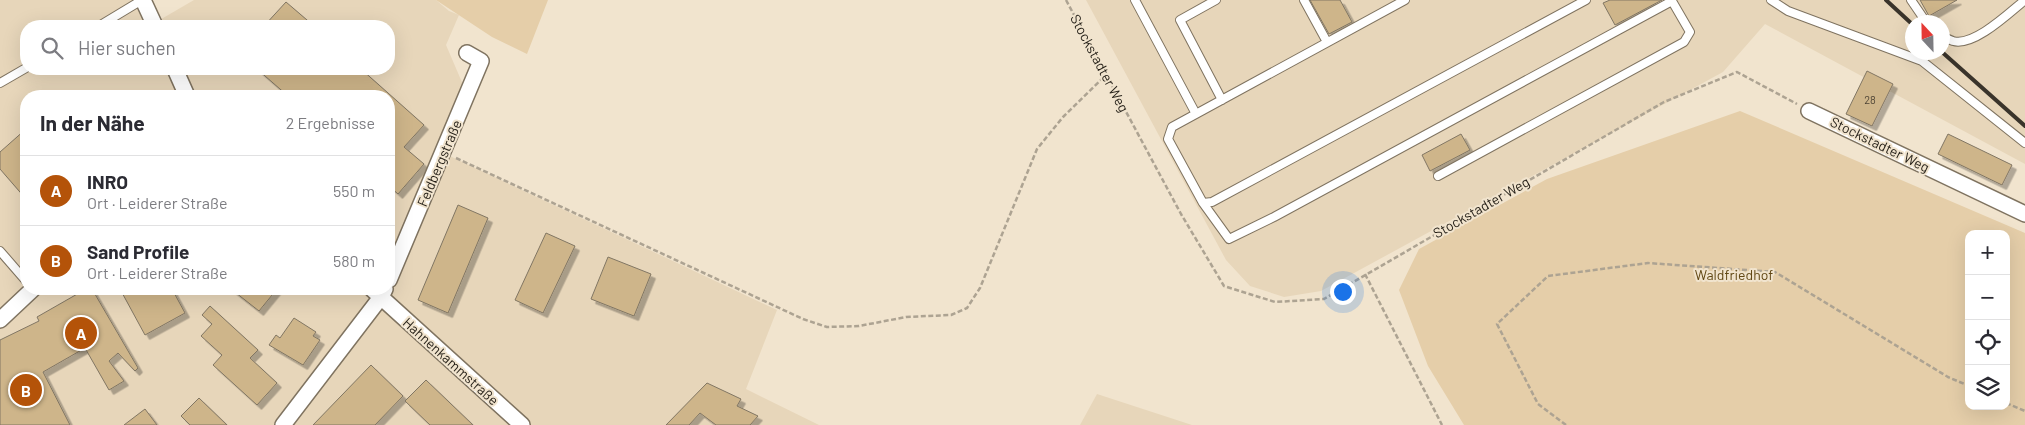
<!DOCTYPE html>
<html lang="de">
<meta charset="utf-8">
<style>
body{margin:0;font-family:Barlow,sans-serif;background:#f2f2f3;color:#2b2b33}
.controls{position:absolute;right:15px;bottom:15px;display:grid;overflow:hidden;border-radius:10px;box-shadow:0 5px 20px #0002}
.controls button{width:45px;height:45px;display:grid;place-items:center;padding:0;border:0;border-bottom:1px solid #e1e1e2;background:#fff;color:#2b2b33;font:25px sans-serif}
.compass{position:absolute;left:1905px;top:15px;width:45px;height:45px;border-radius:50%;background:#fff;box-shadow:0 5px 20px #0002;rotate:338deg}
.you{position:absolute;left:1342px;top:291px;width:18px;height:18px;margin:-12px;border:4px solid #fff;border-radius:50%;background:#1a73e8;box-shadow:0 0 0 8px #1a73e833}
.badge{display:grid;place-items:center;width:32px;height:32px;border-radius:50%;background:#b45309;color:#fff;font-size:16px;font-weight:700}
.pin{position:absolute;translate:-50% -50%;border:2px solid #fff;box-shadow:0 1px 5px #0006}
.list{margin:0;padding:0;list-style:none}
h2{display:flex;justify-content:space-between;align-items:center;height:65px;margin:0;padding:0 20px;font-size:21px}
h2 small{font-size:16px;font-weight:400;color:#7c7c81}
.list li{display:grid;grid-template-columns:32px 1fr auto;gap:15px;align-items:center;box-sizing:border-box;height:70px;padding:0 20px;border-top:1px solid #e1e1e2}
.list b{display:block;font-size:19px;white-space:nowrap}
.list p{margin:0;font-size:16px;white-space:nowrap;color:#7c7c81}
.list em{font-size:16px;font-style:normal;color:#7c7c81}
.icon{flex:none;width:28px;height:28px;fill:none;stroke:currentColor;stroke-width:2;stroke-linecap:round;stroke-linejoin:round}
.map{position:relative;flex:none;width:2025px;height:425px;overflow:hidden}
.search{position:absolute;background:#fff;box-shadow:0 5px 20px #0002;left:20px;top:20px;width:375px;height:55px;display:flex;align-items:center;gap:12px;box-sizing:border-box;padding:0 18px;border-radius:20px;color:#7c7c81;font-size:19px}
.panel{position:absolute;background:#fff;box-shadow:0 5px 20px #0002;left:20px;top:90px;width:375px;height:205px;border-radius:20px}
.map>svg:first-child{display:block}
.built{fill:#e7d6ba;fill-rule:evenodd}
.green{fill:#e5cea9;fill-rule:evenodd}
.building{fill:#ceb58a;stroke:#817663;filter:url(#shadow)}
.lines{fill:none;stroke-linecap:round;stroke-linejoin:round}
.lane-casing{stroke:#7f7360;stroke-width:10}
.street-casing{stroke:#7f7360;stroke-width:18}
.path{stroke:#ada392;stroke-width:2.5;stroke-dasharray:5 2.5;stroke-linecap:butt}
.lane{stroke:#fff;stroke-width:8}
.street{stroke:#fff;stroke-width:15}
.rail{stroke:#3a342b;stroke-width:4}
.labels{text-anchor:middle;dominant-baseline:central;stroke-width:4;stroke-linejoin:round;paint-order:stroke}
.number-label{font-size:11px;fill:#4e4434}
.street-label{font-size:14px;fill:#241f17;stroke:#f1e4ce}
.park-label{font-size:14px;fill:#614714;stroke:#f1e4ce}
</style>
<div class="map">
<svg width="2025" height="425" viewBox="0 0 2025 425">
<defs>
<filter id="shadow"><feDropShadow dx="4.5" dy="4.5" stdDeviation="0" flood-color="#0004"/></filter>
</defs>
<rect width="100%" height="100%" fill="#f1e4ce"/>
<!-- built -->
<path class="built" d="M0 0H141L151 25 194 0H436L449 11 459 15 446 45 464 87 437 150 777 310 746 389 819 425H0ZM26 26H389V69H26ZM26 96H389V289H26Z
M1086 0H2025V164L1765 24 1723 72 1321 291 1284 297 1250 286 1226 260ZM1912 22H1942V52H1912Z
M1097 394 1192 425H1080Z"/>
<!-- green -->
<path class="green" d="M436 0H548L527 54 492 37Z
M1740 111 2025 233V425H1464L1428 366 1399 290 1419 249 1547 179ZM1969 234H2006V406H1969Z"/>
<!-- building -->
<path class="building" d="M1310 0H1340L1352 22 1329 34Z
M1610 0H1662L1615 25 1603 3Z
M1920 0H1957L1929 16Z
M286 2 314 26H264Z
M257 69H361L424 125 404 147 424 164 398 194 389 186V96H288Z
M1867 71 1893 84 1872 126 1846 114Z
M26 129V199L0 169V152Z
M1461 134 1470 150 1430 171 1422 155Z
M1948 134 2012 165 2002 185 1938 154Z
M458 205 488 218 448 313 418 300Z
M546 233 575 246 543 313 515 300Z
M608 257 651 274 634 316 591 299Z
M86 289H92L138 368 135 371 118 353 109 361 124 381 109 390 85 348 43 372 70 425H0V340L39 321 37 317Z
M120 289H172L185 313 145 335Z
M231 289H277L259 311Z
M210 306 258 350 250 358 277 383 257 405 213 365 222 355 201 336 212 324 202 315Z
M294 318 316 332 313 336 320 340 303 365 269 345 276 335 280 338Z
M371 365 403 396 375 425H313Z
M426 380 473 425H430L405 401Z
M707 383 741 399 737 406 758 416 750 425H716L700 413 689 425H666Z
M199 398 227 425H190L181 416Z
M145 409 157 425H124Z"/>
<g class="lines">
<!-- lane casing -->
<g class="lane-casing">
<path id="lane" d="M1135 0 1196 114
M1216 0 1180 20 1222 100
M1304 0 1327 42
M1405 0 1172 127 1168 139 1203 203 1212 202 1586 0
M1771 0 1788 11 1922 61 2025 143
M1911 0 1926 22
M99 26 142 0
M1942 36C1946 38 1950 40 1953 41 1974 47 2010 12 2025 0
M0 83 26 68
M1203 203 1229 239 1274 217 1672 1 1690 32 1684 42 1438 176
M0 251 26 281"/>
</g>
<!-- street casing -->
<g class="street-casing">
<path id="street" d="M143 0 155 26
M175 69 187 96
M1809 111 2025 214
M389 280 481 61 467 53
M372 289 522 425
M0 320 33 289
M283 425 381 297 385 289"/>
</g>
<!-- path -->
<path class="path" d="M1066 0 1181 214 1224 286 1275 302 1324 299 1664 102 1737 72 1797 104
M456 158 803 319 827 327 859 326 906 317 951 315 967 308 980 288 1037 149 1063 117 1106 75
M1365 274 1442 425
M2006 403 2025 411
M1566 425 1538 404 1497 324 1548 276 1648 263 1775 272 1948 377 1969 386"/>
<!-- lane -->
<use href="#lane" class="lane"/>
<!-- street -->
<use href="#street" class="street"/>
<!-- rail -->
<path class="rail" d="M1886 0 1912 24
M1942 52 2025 126"/>
</g>
<g class="labels">
<!-- number labels -->
<g class="number-label">
<text x="1870" y="99">28</text>
</g>
<!-- street labels -->
<g class="street-label">
<text transform="translate(1100 63) rotate(62)">Stockstadter Weg</text>
<text transform="translate(1880 144) rotate(26)">Stockstadter Weg</text>
<text transform="translate(439 163) rotate(-67)">Feldbergstraße</text>
<text transform="translate(1481 207) rotate(-30)">Stockstadter Weg</text>
<text transform="translate(451 361) rotate(42)">Hahnenkammstraße</text>
</g>
<!-- park labels -->
<g class="park-label">
<text x="1734" y="274">Waldfriedhof</text>
</g>
</g>
</svg>
<div class="controls">
<button>+</button>
<button>−</button>
<button><svg class="icon" aria-label="locate" viewBox="0 0 24 24"><circle cx="12" cy="12" r="6"/><path d="M12 2v4M12 18v4M2 12h4M18 12h4"/></svg></button>
<button><svg class="icon" aria-label="layers" viewBox="0 0 24 24"><path d="M12 4l9 5-9 5-9-5zM3 14l9 5 9-5"/></svg></button>
</div>
<svg class="compass" viewBox="-18 -18 36 36"><path d="M0-13l5 13h-10z" fill="#e53935"/><path d="M0 13l5-13h-10z" fill="#7c7c81"/></svg>
<div class="you"></div>
<div class="pin badge" style="left:81px;top:333px">A</div>
<div class="pin badge" style="left:26px;top:390px">B</div>
<div class="search"><svg class="icon" aria-label="search" viewBox="0 0 24 24"><circle cx="10" cy="10" r="6"/><path d="M15 15l6 6"/></svg>Hier suchen</div>
<section class="panel">
<h2>In der Nähe<small>2 Ergebnisse</small></h2>
<ul class="list">
<li><span class="badge">A</span><div><b>INRO</b><p>Ort · Leiderer Straße</p></div><em>550 m</em></li>
<li><span class="badge">B</span><div><b>Sand Profile</b><p>Ort · Leiderer Straße</p></div><em>580 m</em></li>
</ul>
</section>
</div>
